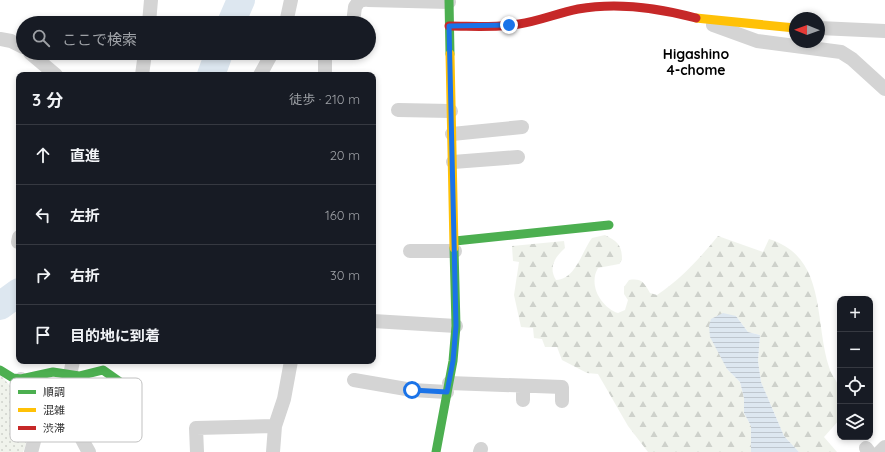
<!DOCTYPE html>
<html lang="ja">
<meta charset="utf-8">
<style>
body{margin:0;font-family:Quicksand,"Noto Sans JP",sans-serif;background:#242831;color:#f1f3f6}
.controls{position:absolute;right:12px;bottom:12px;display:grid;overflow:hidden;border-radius:8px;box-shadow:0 2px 6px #0003}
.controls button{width:36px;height:36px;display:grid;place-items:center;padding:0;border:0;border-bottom:1px solid #363941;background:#171b24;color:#f1f3f6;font:20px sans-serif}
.compass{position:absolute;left:789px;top:12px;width:36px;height:36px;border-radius:50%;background:#171b24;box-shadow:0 2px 6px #0003;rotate:271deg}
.stop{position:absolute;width:12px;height:12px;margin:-9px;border:3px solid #1a73e8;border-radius:50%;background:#fff}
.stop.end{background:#1a73e8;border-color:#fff;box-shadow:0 1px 4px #0008}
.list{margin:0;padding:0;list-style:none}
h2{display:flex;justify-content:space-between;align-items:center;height:52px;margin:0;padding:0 16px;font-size:17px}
h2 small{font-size:13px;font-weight:400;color:#9ea1a6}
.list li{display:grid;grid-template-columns:26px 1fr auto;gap:12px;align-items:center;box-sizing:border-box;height:60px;padding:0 16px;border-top:1px solid #363941}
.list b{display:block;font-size:15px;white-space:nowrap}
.list em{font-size:13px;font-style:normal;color:#9ea1a6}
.icon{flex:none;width:22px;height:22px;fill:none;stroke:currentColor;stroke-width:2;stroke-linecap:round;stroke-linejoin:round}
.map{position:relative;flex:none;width:885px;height:452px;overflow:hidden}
.search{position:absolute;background:#171b24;box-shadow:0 2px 6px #0003;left:16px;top:16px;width:360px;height:44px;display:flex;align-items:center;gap:10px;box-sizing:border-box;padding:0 14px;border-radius:22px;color:#9ea1a6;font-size:15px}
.panel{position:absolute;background:#171b24;box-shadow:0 2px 6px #0003;left:16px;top:72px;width:360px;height:292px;border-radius:8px}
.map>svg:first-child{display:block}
.forest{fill:url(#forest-firs)}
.park{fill:url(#park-dots)}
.water{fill:url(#water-rules)}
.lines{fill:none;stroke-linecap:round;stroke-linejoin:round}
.river{stroke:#dde7f0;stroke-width:28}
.street{stroke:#d4d4d4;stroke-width:14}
.fast{stroke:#4caf50;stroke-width:9}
.slow{stroke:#ffc107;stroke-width:9}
.jam{stroke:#c62828;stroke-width:9}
.route{stroke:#1a73e8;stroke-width:5}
.labels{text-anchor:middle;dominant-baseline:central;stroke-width:4;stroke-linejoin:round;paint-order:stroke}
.neighbourhood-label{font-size:14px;font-weight:bold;fill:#000;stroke:#fff}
.key{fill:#fff;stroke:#c1c1c1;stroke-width:1}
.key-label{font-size:11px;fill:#303030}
</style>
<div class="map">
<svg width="885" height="452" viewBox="0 0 885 452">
<defs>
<pattern id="forest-firs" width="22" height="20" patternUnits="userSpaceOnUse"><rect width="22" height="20" fill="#f0f3ec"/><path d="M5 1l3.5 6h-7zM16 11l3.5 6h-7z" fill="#ced1cb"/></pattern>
<pattern id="park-dots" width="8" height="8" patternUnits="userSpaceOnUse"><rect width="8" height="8" fill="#f0f3ec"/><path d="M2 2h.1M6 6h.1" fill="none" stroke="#ced1cb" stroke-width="1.8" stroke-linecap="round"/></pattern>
<pattern id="water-rules" width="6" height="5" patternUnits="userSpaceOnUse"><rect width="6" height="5" fill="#dde7f0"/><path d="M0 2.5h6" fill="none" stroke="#bec6ce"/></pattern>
</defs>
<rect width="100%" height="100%" fill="#fff"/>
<!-- forest -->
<path class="forest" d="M605 235C618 242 622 245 622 260L619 264 598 268C588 285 601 307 618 313L625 310 628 300 624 294V287L629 280C641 278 644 282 650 293L657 295C681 279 699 259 718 236L763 252 769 239C827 257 814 320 829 367 831 374 837 381 840 389 842 397 840 410 840 419L824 437 837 452H799L784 436 761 382 758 361 760 335 748 332 736 316 727 369 740 382 744 398V413L751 426V452H648L628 426 598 374 587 373 562 360 557 347H545L542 339 534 338 533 328 521 327 514 295 519 262 513 261 512 246 564 241 565 248C555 257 548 267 556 280 576 279 582 251 592 238Z"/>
<!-- park -->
<path class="park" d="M0 375C20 393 35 426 23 452H0Z"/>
<!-- water -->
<path class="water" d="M723 313 736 316 748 332 760 335 758 361 761 382 784 436 799 452H751V426L744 413V398L740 382 727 369 710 337 709 326 711 319Z"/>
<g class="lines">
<!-- river -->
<path class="river" d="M231 23 241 0
M211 75 219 53
M0 306 19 292"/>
<!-- street -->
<path class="street" d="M368 0 449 2
M149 23 151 0
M286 23 291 0
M353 23 355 7 359 1 364 0
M713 25 757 41 841 52 852 59 885 89
M819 28 885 31
M0 39 11 41 23 47
M30 53 56 75
M142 75 145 53
M260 75 272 53
M325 75V53
M398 110 451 111
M452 134 522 127
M453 162 518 157
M18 242 19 237
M410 251H455
M373 321 456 326
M73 361C65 390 73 427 89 452
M21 379C21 406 43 420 31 452
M354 380 412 390 447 392
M449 383 562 387V401
M523 400V386
M866 448 869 452
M197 452 196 428 275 426
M273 452 275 426 284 399 291 361
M480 452 481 449
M880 452 885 447"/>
<!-- fast -->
<path class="fast" d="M449 0 450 54
M455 241 609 225
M0 370 13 378 21 379 53 372 79 376 103 370 120 382
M436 452 453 361 456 326 454 248"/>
<!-- slow -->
<path class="slow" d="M696 18 795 28
M450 54 454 248"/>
<!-- jam -->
<path class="jam" d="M449 26C472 26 496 28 519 24 539 21 558 13 578 9 617 2 659 8 696 18"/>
</g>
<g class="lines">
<!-- route -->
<path class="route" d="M412 390 447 392 453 361 456 326 449 26 509 25"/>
</g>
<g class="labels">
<!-- neighbourhood labels -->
<g class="neighbourhood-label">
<text x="696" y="54">Higashino<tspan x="696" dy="16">4-chome</tspan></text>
</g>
</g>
<!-- legend -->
<rect x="10" y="378" width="132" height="64" rx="6" class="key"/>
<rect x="18" y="390" width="18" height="4" fill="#4caf50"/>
<rect x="18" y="408" width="18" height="4" fill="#ffc107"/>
<rect x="18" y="426" width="18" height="4" fill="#c62828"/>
<g class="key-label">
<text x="43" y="396">順調</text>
<text x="43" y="414">混雑</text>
<text x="43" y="432">渋滞</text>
</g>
</svg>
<div class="controls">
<button>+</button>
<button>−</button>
<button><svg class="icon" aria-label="locate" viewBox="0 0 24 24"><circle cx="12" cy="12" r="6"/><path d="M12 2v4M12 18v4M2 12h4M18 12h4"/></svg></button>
<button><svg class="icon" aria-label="layers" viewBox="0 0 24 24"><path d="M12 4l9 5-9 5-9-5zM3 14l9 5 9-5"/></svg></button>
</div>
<svg class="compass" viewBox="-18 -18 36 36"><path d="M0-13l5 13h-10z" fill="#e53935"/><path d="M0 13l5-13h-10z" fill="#9ea1a6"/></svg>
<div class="stop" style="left:412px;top:390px"></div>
<div class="stop end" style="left:509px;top:25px"></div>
<div class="search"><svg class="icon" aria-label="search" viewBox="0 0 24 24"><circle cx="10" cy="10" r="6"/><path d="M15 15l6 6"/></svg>ここで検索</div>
<section class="panel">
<h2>3 分<small>徒歩 · 210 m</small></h2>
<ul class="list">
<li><svg class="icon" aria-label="ahead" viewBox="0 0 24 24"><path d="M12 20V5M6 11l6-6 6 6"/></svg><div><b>直進</b></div><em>20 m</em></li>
<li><svg class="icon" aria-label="left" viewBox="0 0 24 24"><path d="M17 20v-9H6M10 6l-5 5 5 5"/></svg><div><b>左折</b></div><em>160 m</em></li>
<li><svg class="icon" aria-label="right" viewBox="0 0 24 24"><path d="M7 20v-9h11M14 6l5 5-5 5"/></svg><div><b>右折</b></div><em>30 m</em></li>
<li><svg class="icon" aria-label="arrive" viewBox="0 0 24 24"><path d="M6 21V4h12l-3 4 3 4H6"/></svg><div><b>目的地に到着</b></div></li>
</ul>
</section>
</div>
